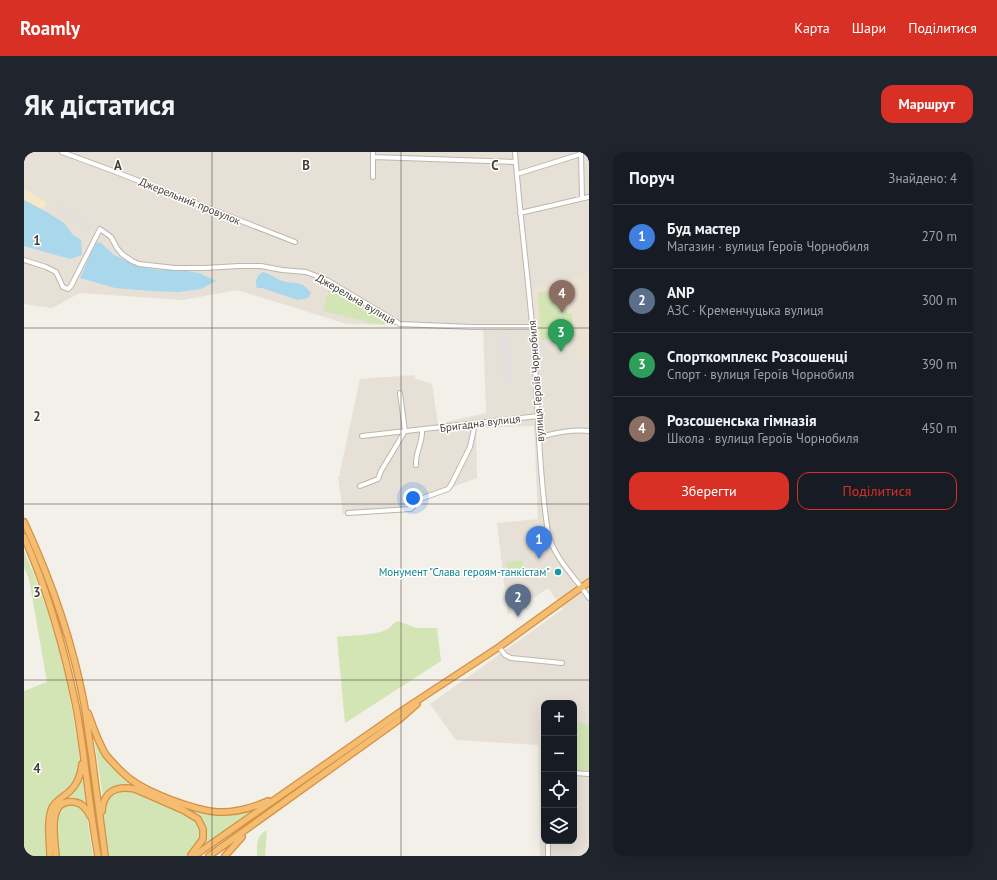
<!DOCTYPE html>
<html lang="uk">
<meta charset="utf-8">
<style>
body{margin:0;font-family:"PT Sans",sans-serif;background:#20242c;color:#f1f3f6}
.controls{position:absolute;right:12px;bottom:12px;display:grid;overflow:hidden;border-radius:8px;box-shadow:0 4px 16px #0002}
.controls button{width:36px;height:36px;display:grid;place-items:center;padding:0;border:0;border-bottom:1px solid #363941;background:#171b24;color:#f1f3f6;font:20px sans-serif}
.you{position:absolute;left:389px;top:346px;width:14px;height:14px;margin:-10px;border:3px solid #fff;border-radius:50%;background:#1a73e8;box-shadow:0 0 0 6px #1a73e833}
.badge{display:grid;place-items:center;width:26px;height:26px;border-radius:50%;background:#d93025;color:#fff;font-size:13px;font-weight:700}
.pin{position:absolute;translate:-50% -33px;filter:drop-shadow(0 1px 2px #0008)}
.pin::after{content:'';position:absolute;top:21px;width:14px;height:12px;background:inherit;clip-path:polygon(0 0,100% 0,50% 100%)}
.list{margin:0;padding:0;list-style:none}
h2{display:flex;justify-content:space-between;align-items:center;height:52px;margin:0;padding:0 16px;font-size:17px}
h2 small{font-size:13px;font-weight:400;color:#9ea1a6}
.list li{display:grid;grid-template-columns:26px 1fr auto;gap:12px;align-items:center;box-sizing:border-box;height:64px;padding:0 16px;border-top:1px solid #363941}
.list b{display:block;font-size:15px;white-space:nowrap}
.list p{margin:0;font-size:13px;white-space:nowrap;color:#9ea1a6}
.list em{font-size:13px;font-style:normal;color:#9ea1a6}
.actions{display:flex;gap:8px;padding:12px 16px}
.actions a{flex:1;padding:9px 0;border:1px solid #d93025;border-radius:12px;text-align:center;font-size:14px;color:#d93025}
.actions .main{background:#d93025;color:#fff}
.icon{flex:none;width:22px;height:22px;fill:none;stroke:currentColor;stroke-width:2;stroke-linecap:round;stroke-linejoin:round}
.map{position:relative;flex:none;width:565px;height:704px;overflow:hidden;border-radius:12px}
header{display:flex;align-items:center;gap:24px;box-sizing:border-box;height:56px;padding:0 20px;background:#d93025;color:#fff}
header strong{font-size:19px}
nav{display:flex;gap:22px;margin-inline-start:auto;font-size:14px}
.intro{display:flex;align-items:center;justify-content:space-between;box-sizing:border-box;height:96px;padding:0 24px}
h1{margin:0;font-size:28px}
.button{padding:10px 18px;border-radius:12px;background:#d93025;color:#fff;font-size:14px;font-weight:700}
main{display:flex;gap:24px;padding:0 24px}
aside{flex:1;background:#171b24;border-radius:12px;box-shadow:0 4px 16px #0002}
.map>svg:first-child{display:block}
.residential{fill:#e7e0d7;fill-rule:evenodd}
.education{fill:#ebe2d3}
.green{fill:#d3e5b4}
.sand{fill:#f5e7c7}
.parking{fill:#e2dfdd}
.water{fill:#a9d7ec}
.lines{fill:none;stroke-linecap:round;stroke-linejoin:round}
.minor-casing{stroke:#beb6ac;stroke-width:6}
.highway-casing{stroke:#d49142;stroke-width:8}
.minor{stroke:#fff;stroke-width:4}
.highway{stroke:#f5bd72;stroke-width:5.5}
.grid{fill:none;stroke:#463f37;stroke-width:1;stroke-opacity:0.55}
.culture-dot{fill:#0f9aa8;stroke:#fff;stroke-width:1.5}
.labels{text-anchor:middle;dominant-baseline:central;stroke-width:3;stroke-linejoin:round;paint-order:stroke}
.street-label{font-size:11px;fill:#463f37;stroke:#fff}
.culture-label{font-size:11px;fill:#0d838f;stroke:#fff;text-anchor:end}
.grid-label{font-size:13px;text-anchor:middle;font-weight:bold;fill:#463f37;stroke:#fff;stroke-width:3;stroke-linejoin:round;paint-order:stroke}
</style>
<header>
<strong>Roamly</strong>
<nav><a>Карта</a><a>Шари</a><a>Поділитися</a></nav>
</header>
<div class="intro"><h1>Як дістатися</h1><a class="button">Маршрут</a></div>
<main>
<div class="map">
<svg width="565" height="704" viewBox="0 0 565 704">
<rect width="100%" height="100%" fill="#f3efe9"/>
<!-- residential -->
<path class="residential" d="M0 0H565V704H516L514 593 432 588 406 552 539 457 524 436 484 463 473 371 514 367 510 274 452 276 453 326 393 348 386 355 319 362 314 324H316V320L336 227 390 223 392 227 408 232 414 272 462 261 459 174 323 172 213 138 159 148 56 141 28 156 0 152ZM520 551H550V689H520Z"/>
<!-- education -->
<path class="education" d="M565 122V208L553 209 552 187 514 190 509 135 550 130V124Z"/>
<!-- green -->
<path class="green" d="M306 134 313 136 361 165 366 168V170C361 174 354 172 348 171L299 159Z
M542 138 543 161H548L549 186 517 188 514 140Z
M0 399C25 455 42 515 51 575 53 588 58 602 55 615 52 632 42 640 29 650L24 704H0V539L23 530 5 427 0 415Z
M498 408 499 418 484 420 483 410Z
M374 469 392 476H413L417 509 321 571 313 485C327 483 349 484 362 478 367 476 368 471 374 469Z
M550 570 565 573V620L550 619Z
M70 587 76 598 114 635C99 631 87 632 79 645Z
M59 623 63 654C55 648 48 646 38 649L45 643Z
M94 638H107L161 662 172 668 177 679V684L170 696 161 704H85C83 691 78 667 80 654 82 646 88 642 94 638Z
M52 652 61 658 63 664 69 704H33C33 693 28 664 36 656 41 652 47 653 52 652Z
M233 656 180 693C184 675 180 667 165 658V657L179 660Z
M243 678 241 704H233C233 692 232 684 243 678Z"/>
<!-- sand -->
<path class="sand" d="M0 36 23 51 18 58 0 48Z"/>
<!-- parking -->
<path class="parking" d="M36 52 68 73 65 77 33 57Z
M485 181 490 229 479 230 475 182Z
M514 191H521L522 211H515Z"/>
<!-- water -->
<path class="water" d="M0 48 21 59 40 71 49 83 57 88 58 103 46 107 0 94Z
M76 90 90 103 117 115 135 118H156L175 121 192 129 177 137 155 140 127 139 91 136 56 126 71 92Z
M239 120C246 122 250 125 256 128 270 134 276 126 287 141L284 146 274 148 238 136H233C230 130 233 123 239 120Z"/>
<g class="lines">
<!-- minor casing -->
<g class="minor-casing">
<path id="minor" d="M38 0 92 20 271 90
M349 0V25
M491 0C496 66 505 131 510 196 514 258 515 320 524 381 530 406 551 425 565 446
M557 0 558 46
M349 5 491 10
M493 22 557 2
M496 61 565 45
M0 108 22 115 32 120 39 135 44 137 47 134 76 77 87 85 93 96 98 102 108 109 115 112 151 116H180L215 114H237L258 118 282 120 303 128 376 172 448 175H508
M338 284 514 264
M515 285C532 281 548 277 565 279
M392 313C391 301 399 290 398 278
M336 334 354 327 357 319 381 279 376 241
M324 361 387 357 396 347 424 337 427 333 446 295 451 272
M475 495 481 503 487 506 538 511
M550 621 565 622
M520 624V633
M524 689V704"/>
</g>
<!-- highway casing -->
<g class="highway-casing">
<path id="highway" d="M0 370C27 428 48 488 60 551 63 569 65 587 68 605 72 638 77 671 81 704
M0 385C24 439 40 496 52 554 61 603 65 654 74 704
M64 561C69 575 74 590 82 603 89 611 97 620 106 627 124 641 170 658 193 660 211 661 228 656 244 649
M78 659C79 640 92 633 111 637L159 658 174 667 179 677V687L167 703
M26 704C26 690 22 666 29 654 33 648 40 644 45 640 54 632 57 623 58 612
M32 704C31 687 22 646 50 650 58 651 63 657 66 664
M170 704 379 558 475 495 565 430
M185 704 376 567 393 552
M201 704 218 685"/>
</g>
<!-- minor -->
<use href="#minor" class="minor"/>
<!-- highway -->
<use href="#highway" class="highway"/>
</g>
<!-- grid -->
<path class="grid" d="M188 0V704M377 0V704M0 176H565M0 352H565M0 528H565"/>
<!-- markers -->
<circle class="culture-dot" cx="534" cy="420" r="4"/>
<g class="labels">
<!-- street labels -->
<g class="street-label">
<text transform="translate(166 49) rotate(22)">Джерельний провулок</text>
<text transform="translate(332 147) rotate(30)">Джерельна вулиця</text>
<text transform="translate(512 229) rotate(-94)">вулиця Героїв Чорнобиля</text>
<text transform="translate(456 271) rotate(-7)">Бригадна вулиця</text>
</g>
<!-- culture labels -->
<g class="culture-label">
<text x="526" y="420">Монумент "Слава героям-танкістам"</text>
</g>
</g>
<g class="grid-label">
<text x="94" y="18">A</text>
<text x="282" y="18">B</text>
<text x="471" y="18">C</text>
<text x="13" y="93">1</text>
<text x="13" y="269">2</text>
<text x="13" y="445">3</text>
<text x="13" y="621">4</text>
</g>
</svg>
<div class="controls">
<button>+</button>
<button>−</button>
<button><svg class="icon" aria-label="locate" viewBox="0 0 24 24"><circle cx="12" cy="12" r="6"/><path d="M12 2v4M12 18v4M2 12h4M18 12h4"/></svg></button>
<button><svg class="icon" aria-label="layers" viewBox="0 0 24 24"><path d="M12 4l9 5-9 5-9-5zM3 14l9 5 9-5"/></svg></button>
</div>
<div class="you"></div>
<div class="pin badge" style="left:515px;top:407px;background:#3f7fe0">1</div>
<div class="pin badge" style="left:494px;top:465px;background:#5c6f8a">2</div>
<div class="pin badge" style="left:537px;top:200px;background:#2e9e5b">3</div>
<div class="pin badge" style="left:538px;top:161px;background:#8d6e63">4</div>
</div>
<aside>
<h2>Поруч<small>Знайдено: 4</small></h2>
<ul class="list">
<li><span class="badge" style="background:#3f7fe0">1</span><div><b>Буд мастер</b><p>Магазин · вулиця Героїв Чорнобиля</p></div><em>270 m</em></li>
<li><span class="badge" style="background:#5c6f8a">2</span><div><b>ANP</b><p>АЗС · Кременчуцька вулиця</p></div><em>300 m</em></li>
<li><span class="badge" style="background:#2e9e5b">3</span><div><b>Спорткомплекс Розсошенці</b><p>Спорт · вулиця Героїв Чорнобиля</p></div><em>390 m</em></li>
<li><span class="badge" style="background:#8d6e63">4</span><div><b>Розсошенська гімназія</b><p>Школа · вулиця Героїв Чорнобиля</p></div><em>450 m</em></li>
</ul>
<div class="actions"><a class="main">Зберегти</a><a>Поділитися</a></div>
</aside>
</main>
